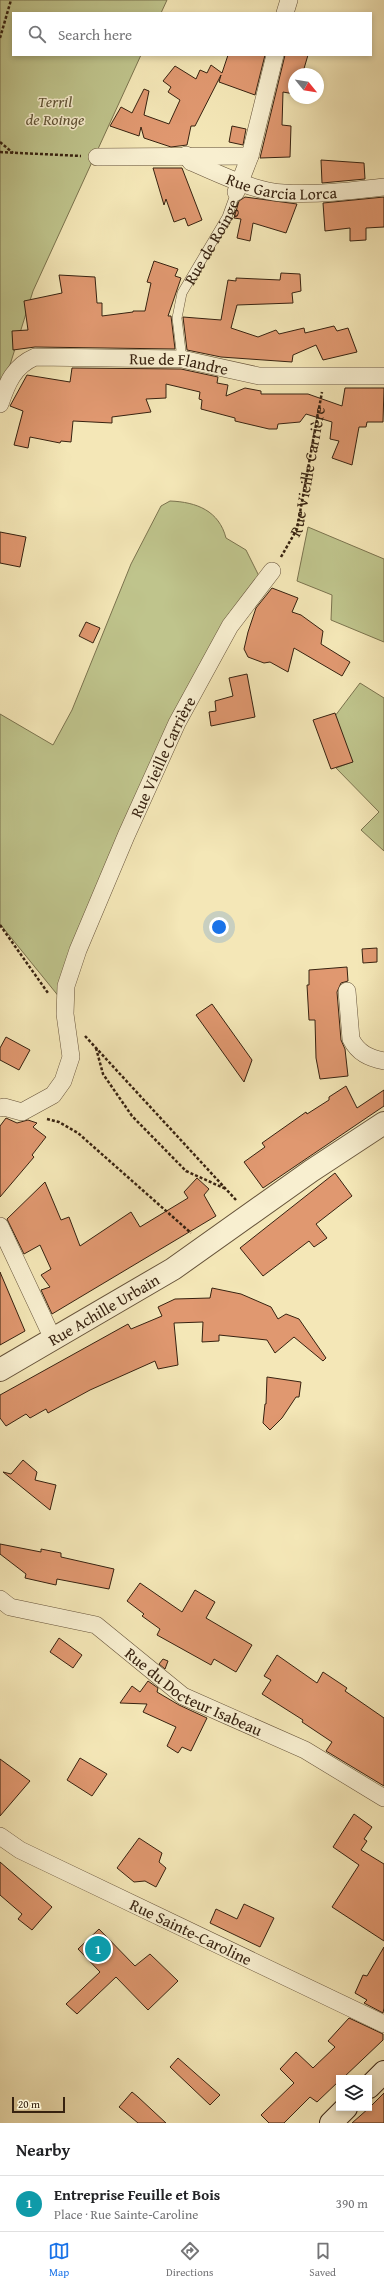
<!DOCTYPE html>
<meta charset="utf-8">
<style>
body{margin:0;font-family:"Gentium Book Plus",serif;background:#f6f6f6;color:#202124}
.controls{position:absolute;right:12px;bottom:12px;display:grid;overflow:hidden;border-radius:0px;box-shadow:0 2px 6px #0003}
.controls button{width:36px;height:36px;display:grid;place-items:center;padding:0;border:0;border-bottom:1px solid #e0e0e0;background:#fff;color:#202124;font:20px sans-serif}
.compass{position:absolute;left:288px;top:68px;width:36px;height:36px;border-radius:50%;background:#fff;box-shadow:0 2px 6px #0003;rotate:120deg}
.scale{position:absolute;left:12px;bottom:10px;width:53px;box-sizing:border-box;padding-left:4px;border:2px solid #372210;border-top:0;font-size:11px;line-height:14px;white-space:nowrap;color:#372210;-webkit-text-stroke:3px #f8efd0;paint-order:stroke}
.you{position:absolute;left:219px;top:927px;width:14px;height:14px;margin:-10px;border:3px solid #fff;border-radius:50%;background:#1a73e8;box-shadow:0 0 0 6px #1a73e833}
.badge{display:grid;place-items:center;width:26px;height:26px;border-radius:50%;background:#1a73e8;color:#fff;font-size:13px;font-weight:700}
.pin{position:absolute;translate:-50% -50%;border:2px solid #fff;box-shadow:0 1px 4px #0006}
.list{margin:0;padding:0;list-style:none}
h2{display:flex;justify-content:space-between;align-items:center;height:52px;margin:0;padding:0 16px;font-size:17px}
h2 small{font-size:13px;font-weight:400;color:#757577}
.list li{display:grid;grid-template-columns:26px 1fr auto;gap:12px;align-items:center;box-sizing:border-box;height:56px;padding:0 16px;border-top:1px solid #e0e0e0}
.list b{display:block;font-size:15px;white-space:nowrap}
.list p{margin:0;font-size:13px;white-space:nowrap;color:#757577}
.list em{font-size:13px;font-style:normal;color:#757577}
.icon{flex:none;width:22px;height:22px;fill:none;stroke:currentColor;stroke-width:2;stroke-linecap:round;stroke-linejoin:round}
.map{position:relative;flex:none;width:384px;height:2123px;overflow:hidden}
.search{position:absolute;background:#fff;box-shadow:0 2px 6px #0003;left:12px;right:12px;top:12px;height:44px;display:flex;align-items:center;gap:10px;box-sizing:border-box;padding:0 14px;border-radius:0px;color:#757577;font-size:15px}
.sheet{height:108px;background:#fff}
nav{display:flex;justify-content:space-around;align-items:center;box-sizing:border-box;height:56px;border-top:1px solid #e0e0e0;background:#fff;font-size:11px;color:#757577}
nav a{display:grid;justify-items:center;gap:2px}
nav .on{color:#1a73e8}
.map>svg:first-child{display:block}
.green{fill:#bfc48c;stroke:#7b734e}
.building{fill:#e09870;stroke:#372210}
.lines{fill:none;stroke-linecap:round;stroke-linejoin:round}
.service-casing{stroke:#66533a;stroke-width:10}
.minor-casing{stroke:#66533a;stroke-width:18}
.tertiary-casing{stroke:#66533a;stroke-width:24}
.secondary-casing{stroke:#372210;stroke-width:24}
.path{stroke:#372210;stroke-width:2.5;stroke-dasharray:3 2;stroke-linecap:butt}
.service{stroke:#f8efd0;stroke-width:9}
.minor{stroke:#f8efd0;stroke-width:17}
.tertiary{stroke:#f8efd0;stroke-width:22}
.secondary{stroke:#f8efd0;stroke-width:22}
.labels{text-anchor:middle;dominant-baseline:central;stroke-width:3;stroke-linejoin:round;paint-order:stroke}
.park-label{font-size:16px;font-style:italic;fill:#605335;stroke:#f8efd0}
.street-label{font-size:16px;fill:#372210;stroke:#f8efd0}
</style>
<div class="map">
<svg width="384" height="2123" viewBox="0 0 384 2123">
<rect width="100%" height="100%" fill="#f4e7b7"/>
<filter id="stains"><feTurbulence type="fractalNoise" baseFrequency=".005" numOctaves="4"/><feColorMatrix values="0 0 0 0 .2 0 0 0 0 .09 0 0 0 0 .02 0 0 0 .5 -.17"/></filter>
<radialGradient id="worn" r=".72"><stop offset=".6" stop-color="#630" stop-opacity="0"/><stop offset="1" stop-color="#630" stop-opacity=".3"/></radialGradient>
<!-- green -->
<path class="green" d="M0 0H167L161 13H13V55H141L33 291 0 397Z
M170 501C197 502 219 511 226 538L246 550 263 584 182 696 60 998 0 924V714L53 745 72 710 131 564 161 506Z
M308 527 384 559V642L331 620 332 595 297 581Z
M360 683 384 698V851L361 830 379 812 336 768 352 762 335 716Z"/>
<!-- building -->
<path class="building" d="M228 55H265L255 95 219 82 221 75 195 126H191L187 145 171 147 144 138 141 127 139 136 110 126 121 107 132 113 144 89 149 91 144 115 169 124 180 100 168 92 171 87 163 81 175 66 196 79 200 70 207 73 211 65 222 73Z
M285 55H308L303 72 313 74H294V94L283 92 282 125 291 126 290 157 260 158Z
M232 126 246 129 243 145 229 142Z
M321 160 364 163 365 179 322 183Z
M153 168H182L202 220 188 226 185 218 174 222 166 199 164 205Z
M245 197 297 204 286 233 253 223 250 241 237 238 241 219 234 218 239 201Z
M384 197V227L366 228V240L350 241V228L325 231 323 203Z
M154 261 178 269 175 276 181 278 168 316H171L175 349 35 347 13 350 12 331 28 330 24 301 62 293 59 275 95 277 97 303H102V316L133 312V311H145L151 283 147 282Z
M281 273 300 274 301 291 292 293 293 303 237 305 231 328 258 337 276 330 279 334 304 328 305 333 334 326 337 331 348 328 357 352 323 360 316 345 293 355 292 362 221 357 187 350 183 317 221 320 228 280 236 281V278L280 280Z
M72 368 181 369 218 377 217 383 228 385 226 396 245 388 261 391V394H308L342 406 345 388H384L383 422H367L366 427H359L352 465 332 458 339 441 330 439 332 422 306 414 300 422 278 424 277 429H269L235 421V418L201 409 202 400 199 399 200 392 166 384V398L146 399 151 412 112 417V423L73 421 71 442 61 441 60 443 30 437 28 448 14 445 23 411 10 406 27 375 70 382Z
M0 532 26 537 20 567 0 563Z
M272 588 298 598 292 612 301 615 323 631 321 644 350 662 342 676 294 648 288 672 270 662 264 663 248 657 244 649 248 632 256 608Z
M86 622 100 628 93 643 79 636Z
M247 674 255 717 211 726 209 712 216 711 215 701 233 696 229 678Z
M335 713 353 762 331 769 313 720Z
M377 948V962L363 963 362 949Z
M347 967 348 981 341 983 337 992 341 1040 345 1049 348 1076 320 1079 316 1058 315 1020H309L307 985H309V970Z
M212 1004 252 1060 244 1082 196 1015Z
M6 1037 30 1050 19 1070 0 1060V1048Z
M346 1086 357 1108 384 1090V1106L263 1188 244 1162 265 1147 262 1143 306 1112 307 1114 329 1100V1097Z
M6 1118 17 1123 28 1120 37 1123 33 1127 46 1137 32 1155 34 1157 0 1197V1126Z
M335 1173 352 1196 316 1224 327 1238 314 1247 309 1241 263 1276 240 1248Z
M197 1178 209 1189 204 1195 216 1216 52 1314 41 1290 50 1287 41 1275 51 1269 40 1245 24 1254 7 1219 45 1182 61 1220 69 1217 80 1246 131 1212 140 1227 188 1198 184 1192Z
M0 1272 25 1331 0 1345Z
M212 1288 241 1294 271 1307 278 1319 286 1314 299 1319 326 1358 323 1361 294 1337 275 1353 267 1340 219 1335V1341L202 1342 203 1322 174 1323 178 1365 158 1369 155 1361 90 1390 48 1413 46 1409 30 1418 26 1414 6 1426 0 1418V1395L128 1324 131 1329 162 1316 158 1307 175 1299 210 1298Z
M267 1377 301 1382 299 1397H296L282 1418 270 1430 263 1423 265 1404H266Z
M23 1460 37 1472 35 1480 56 1485 50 1510 3 1472 11 1474Z
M0 1544 41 1552V1549L61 1553V1557L114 1569 109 1589 57 1579 56 1585 25 1578 26 1574 0 1554Z
M140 1583 182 1612 195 1590 215 1602 206 1618 252 1645 236 1672 214 1659 211 1665 157 1635 160 1629 142 1616 144 1614 127 1601Z
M59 1638 82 1655 73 1668 50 1652Z
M277 1655 317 1683 323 1672 347 1688 345 1691 384 1718V1786L326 1751 332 1742 302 1722 303 1720 262 1694 271 1680 264 1676Z
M163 1659 168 1661 165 1669 159 1664Z
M148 1681 158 1688 157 1692 179 1705 207 1718 191 1751 182 1747 178 1753 167 1746 176 1727 143 1712 147 1704 120 1703 132 1686 140 1692Z
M80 1758 107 1774 92 1796 67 1780Z
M0 1759 30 1781 0 1816Z
M354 1814 372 1827 364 1839 367 1841 361 1850 384 1864V1941L332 1907 359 1865 333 1847Z
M139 1838 162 1853 159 1862 166 1868 156 1887 145 1881 134 1882 117 1868Z
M0 1862 52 1907 32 1930 18 1919 22 1914 0 1895Z
M244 1904 274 1918 260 1947 210 1923 216 1909 237 1919Z
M99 1929 135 1966 150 1954 178 1981 148 2010 116 1977 77 2014 66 2004 100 1972 78 1949Z
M384 1947V2008L383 2013 364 2003 367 2000 355 1993 363 1975 367 1976Z
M349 2018 383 2034V2040L343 2078H339V2081L317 2102 310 2097 284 2123H269L261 2115 294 2083 280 2069 296 2052 313 2068 335 2047 328 2041Z
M178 2058 220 2095 210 2105 170 2067Z
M132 2092 138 2097 166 2123H138L119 2107Z
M384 2093V2123H352L369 2108Z"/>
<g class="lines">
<!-- service casing -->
<g class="service-casing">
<g id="service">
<path id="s2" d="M182 359 177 318 182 293 227 217 236 192"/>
</g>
</g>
<!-- minor casing -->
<g class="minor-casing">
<g id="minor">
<path d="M285 13 289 0"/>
<path id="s3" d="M186 155 191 162C220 174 252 191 284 193 317 195 351 191 384 187"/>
<path d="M97 157 250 156"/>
<path d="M236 192 250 156 275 55"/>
<path id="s4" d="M0 404C7 383 14 366 35 357L182 359 259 376H384"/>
<path d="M347 991 351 1039C358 1053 369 1058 384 1061"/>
<path id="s5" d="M0 1108 4 1107 22 1112 53 1095 63 1081 71 1057 65 1014 66 986 78 950 126 836 177 723 230 626 272 571"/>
<path d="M0 1226 53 1339"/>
<path id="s6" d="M0 1599 10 1607 96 1625 183 1696 305 1750 384 1798"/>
<path id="s7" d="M0 1836 20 1850 384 2024"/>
</g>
</g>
<!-- tertiary casing -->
<g class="tertiary-casing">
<g id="tertiary">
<path id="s8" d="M0 1370 173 1269 311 1171 384 1123"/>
</g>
</g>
<!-- secondary casing -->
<g class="secondary-casing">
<path id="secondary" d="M369 2087 384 2072
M331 2123 346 2108"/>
</g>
<!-- path -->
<g class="path">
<path d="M0 38 11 0"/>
<path d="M0 142 13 153"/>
<path d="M0 152 81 156"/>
<path id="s1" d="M281 557 297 529 322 392"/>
<path d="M0 925 48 993"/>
<path d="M85 1036 236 1200"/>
<path d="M96 1048 103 1074 132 1116 186 1171 226 1189"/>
<path d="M47 1119 59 1122 78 1133 191 1233"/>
</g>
<!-- service -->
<use href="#service" class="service"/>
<!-- minor -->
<use href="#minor" class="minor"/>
<!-- tertiary -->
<use href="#tertiary" class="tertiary"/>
<!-- secondary -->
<use href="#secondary" class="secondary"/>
</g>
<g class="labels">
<!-- park labels -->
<g class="park-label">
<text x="55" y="101">Terril<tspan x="55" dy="18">de Roinge</tspan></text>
</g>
<!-- street labels -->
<g class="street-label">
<text stroke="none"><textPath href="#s3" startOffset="104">Rue Garcia Lorca</textPath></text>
<text stroke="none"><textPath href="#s2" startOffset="126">Rue de Roinge</textPath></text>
<text stroke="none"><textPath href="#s4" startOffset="205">Rue de Flandre</textPath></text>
<text stroke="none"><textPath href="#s1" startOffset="91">Rue Vieille Carrière</textPath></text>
<text stroke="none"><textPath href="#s5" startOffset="421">Rue Vieille Carrière</textPath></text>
<text stroke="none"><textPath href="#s8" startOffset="120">Rue Achille Urbain</textPath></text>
<text stroke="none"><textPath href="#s6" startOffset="220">Rue du Docteur Isabeau</textPath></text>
<text stroke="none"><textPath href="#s7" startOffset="214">Rue Sainte-Caroline</textPath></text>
</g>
</g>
<rect width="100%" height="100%" filter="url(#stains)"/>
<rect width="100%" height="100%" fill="url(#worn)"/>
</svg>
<div class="controls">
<button><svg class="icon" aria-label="layers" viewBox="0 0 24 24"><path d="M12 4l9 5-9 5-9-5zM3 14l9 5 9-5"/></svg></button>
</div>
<svg class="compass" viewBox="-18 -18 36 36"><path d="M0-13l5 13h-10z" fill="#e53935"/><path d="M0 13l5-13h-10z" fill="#757577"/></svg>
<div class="scale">20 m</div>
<div class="you"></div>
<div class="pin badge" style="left:98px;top:1949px;background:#0f9aa8">1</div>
<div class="search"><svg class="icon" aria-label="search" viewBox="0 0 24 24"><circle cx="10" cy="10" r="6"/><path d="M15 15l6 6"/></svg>Search here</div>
</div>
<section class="sheet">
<h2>Nearby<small></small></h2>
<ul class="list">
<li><span class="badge" style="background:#0f9aa8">1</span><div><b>Entreprise Feuille et Bois</b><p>Place · Rue Sainte-Caroline</p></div><em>390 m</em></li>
</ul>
</section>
<nav>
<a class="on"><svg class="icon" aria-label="map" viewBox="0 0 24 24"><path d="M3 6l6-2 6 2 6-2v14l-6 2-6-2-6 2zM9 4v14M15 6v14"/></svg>Map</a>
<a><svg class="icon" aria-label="directions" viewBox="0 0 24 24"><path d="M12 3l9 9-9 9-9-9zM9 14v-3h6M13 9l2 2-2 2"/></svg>Directions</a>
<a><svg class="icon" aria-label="saved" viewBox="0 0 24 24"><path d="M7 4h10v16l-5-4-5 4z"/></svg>Saved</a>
</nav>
